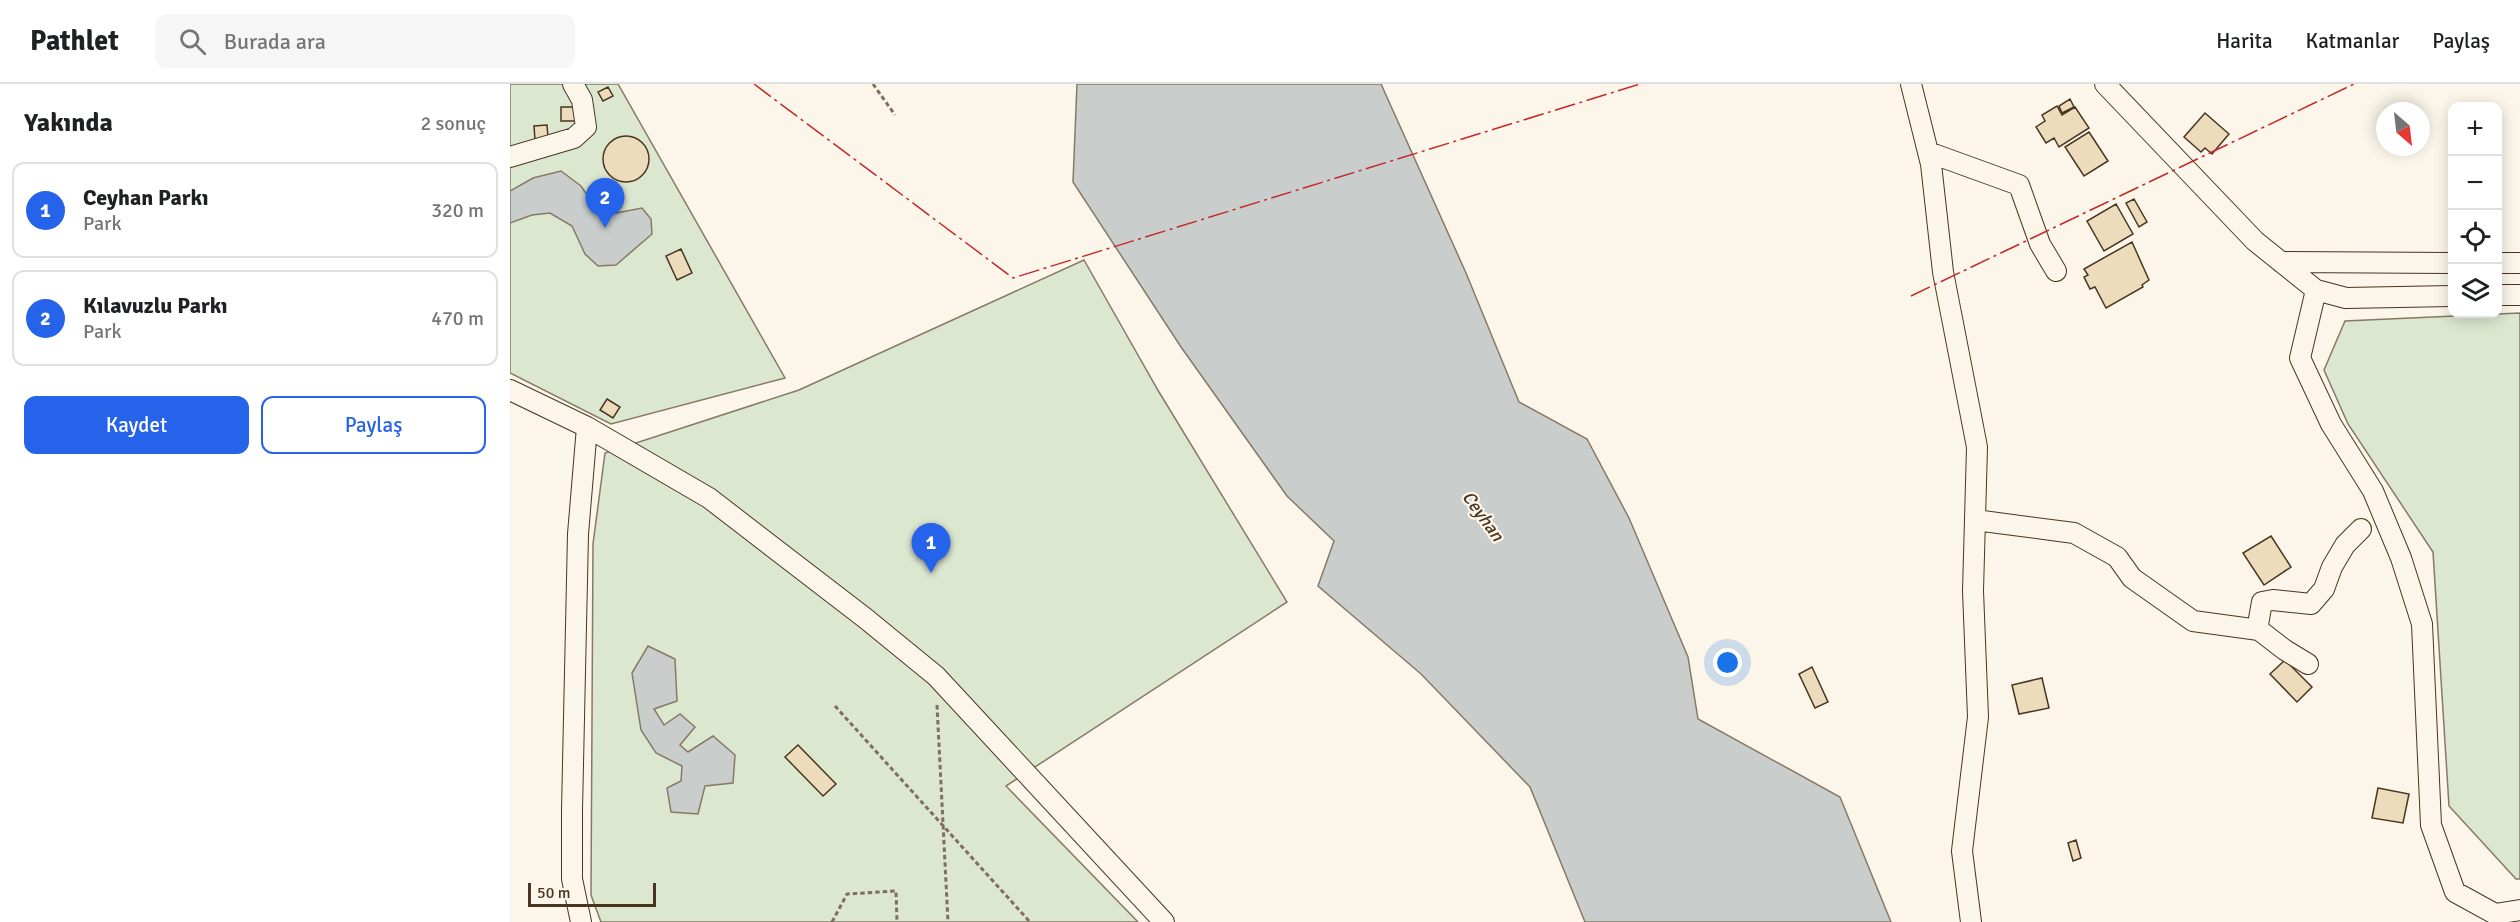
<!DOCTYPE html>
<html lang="tr">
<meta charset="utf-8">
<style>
body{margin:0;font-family:Signika,sans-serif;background:#f6f6f6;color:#202124}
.controls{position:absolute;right:18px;top:18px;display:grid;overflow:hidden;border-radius:12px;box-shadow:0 3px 15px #0003}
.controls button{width:54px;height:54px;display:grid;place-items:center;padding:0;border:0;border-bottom:2px solid #e0e0e0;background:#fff;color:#202124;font:30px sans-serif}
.compass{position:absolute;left:1866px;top:18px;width:54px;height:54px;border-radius:50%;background:#fff;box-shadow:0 3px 15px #0003;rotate:152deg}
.scale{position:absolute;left:18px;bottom:15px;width:128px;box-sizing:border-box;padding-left:6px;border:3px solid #4a3520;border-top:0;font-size:16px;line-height:21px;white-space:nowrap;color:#4a3520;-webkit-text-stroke:4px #fbf6e9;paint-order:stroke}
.you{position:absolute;left:1218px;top:579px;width:21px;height:21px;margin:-15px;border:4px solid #fff;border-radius:50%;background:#1a73e8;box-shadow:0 0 0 9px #1a73e833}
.badge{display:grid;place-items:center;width:39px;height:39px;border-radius:50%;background:#2563eb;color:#fff;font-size:20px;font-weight:700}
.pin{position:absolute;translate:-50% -50px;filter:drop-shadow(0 2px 3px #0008)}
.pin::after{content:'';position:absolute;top:32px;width:21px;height:18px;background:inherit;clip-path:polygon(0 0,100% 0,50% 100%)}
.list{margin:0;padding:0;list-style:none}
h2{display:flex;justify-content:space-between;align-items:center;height:78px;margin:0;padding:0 24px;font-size:26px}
h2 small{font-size:20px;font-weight:400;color:#757577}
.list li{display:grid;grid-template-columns:39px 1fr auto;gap:18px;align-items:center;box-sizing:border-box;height:96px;margin:0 12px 12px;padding:0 12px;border:2px solid #e0e0e0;border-radius:12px}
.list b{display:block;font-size:22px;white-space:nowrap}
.list p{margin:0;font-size:20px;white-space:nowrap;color:#757577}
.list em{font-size:20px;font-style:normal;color:#757577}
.actions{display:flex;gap:12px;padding:18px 24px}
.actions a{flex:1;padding:14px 0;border:2px solid #2563eb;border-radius:12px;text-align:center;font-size:21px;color:#2563eb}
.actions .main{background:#2563eb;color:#fff}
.icon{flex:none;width:33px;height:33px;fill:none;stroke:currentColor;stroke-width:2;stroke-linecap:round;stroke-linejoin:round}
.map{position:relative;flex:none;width:2010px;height:838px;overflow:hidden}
header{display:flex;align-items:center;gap:36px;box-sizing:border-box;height:84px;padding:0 30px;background:#fff;border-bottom:2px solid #e0e0e0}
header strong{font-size:28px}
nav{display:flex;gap:33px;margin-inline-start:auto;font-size:21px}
.search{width:420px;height:54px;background:#f6f6f6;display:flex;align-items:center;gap:15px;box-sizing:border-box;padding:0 21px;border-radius:12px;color:#757577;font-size:22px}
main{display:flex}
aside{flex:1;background:#fff}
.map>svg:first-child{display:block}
.green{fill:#dce7d0;stroke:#887966;stroke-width:1.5}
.water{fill:#c9cecd;stroke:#887966;stroke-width:1.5}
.building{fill:#ecdcbc;stroke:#4a3520;stroke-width:1.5}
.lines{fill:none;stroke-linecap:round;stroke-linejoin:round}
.minor-casing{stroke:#4a3520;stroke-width:22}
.path{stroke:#7f6f5c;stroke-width:3;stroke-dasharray:4.5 3;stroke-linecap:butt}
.minor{stroke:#fbf6e9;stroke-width:20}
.power{stroke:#c62828;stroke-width:1.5;stroke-dasharray:21 4.5 3 4.5;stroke-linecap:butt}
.labels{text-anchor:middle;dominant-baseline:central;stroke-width:4.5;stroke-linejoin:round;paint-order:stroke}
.water-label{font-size:18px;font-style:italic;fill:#4a3520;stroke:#fbf6e9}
</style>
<header>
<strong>Pathlet</strong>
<div class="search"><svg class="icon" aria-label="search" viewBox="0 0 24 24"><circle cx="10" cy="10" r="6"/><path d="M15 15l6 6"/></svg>Burada ara</div>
<nav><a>Harita</a><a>Katmanlar</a><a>Paylaş</a></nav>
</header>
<main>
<aside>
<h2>Yakında<small>2 sonuç</small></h2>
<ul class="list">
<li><span class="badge">1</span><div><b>Ceyhan Parkı</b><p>Park</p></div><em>320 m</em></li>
<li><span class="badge">2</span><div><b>Kılavuzlu Parkı</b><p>Park</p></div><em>470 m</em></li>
</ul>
<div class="actions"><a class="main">Kaydet</a><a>Paylaş</a></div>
</aside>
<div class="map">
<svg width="2010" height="838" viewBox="0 0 2010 838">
<rect width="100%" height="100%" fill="#fbf6e9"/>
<!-- green -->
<path class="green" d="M0 0H108L275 294 101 340 0 289Z
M574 176 649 308 777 518 496 702 628 838H91L81 811 83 460 95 369 289 306Z
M2010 229V795H2006L1939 722 1923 468 1838 340 1814 286 1835 237Z"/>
<!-- water -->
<path class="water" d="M567 0H871L956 189 1009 318 1077 355 1119 434 1178 573 1188 635 1330 713 1381 838H1075L1020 703 911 590 808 502 824 457 777 412 671 263 563 98Z
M51 87 71 102 86 124 106 129 132 124 141 135 142 150 106 181 88 182 75 170 62 142 40 129 22 131 0 139V107L23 94Z
M138 562 165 575 167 617 144 625 154 641 170 630 185 643 170 661 178 668 203 652 225 671 223 699 195 702 188 730 161 728 157 704 171 697 172 682 146 669 131 646 122 589Z"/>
<!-- building -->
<path class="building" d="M98 3 103 12 93 17 88 8Z
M1560 15 1564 23 1552 29 1549 22Z
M1547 22 1552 31 1565 23 1579 44 1549 63 1544 54 1536 59 1526 43 1535 37 1532 31Z
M51 23H66L65 37H51Z
M1695 29 1719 50 1702 70 1695 64 1691 68 1674 53Z
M37 41 38 54 25 56 24 42Z
M1579 48 1598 77 1574 92 1555 63Z
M93 75a23 23 0 1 1 46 0a23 23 0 1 1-46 0Z
M1624 115 1637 138 1629 143 1616 119Z
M1606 120 1623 150 1594 167 1577 137Z
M1622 158 1639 196 1632 201 1633 203 1596 224 1585 203 1580 205 1574 193 1578 191 1574 185Z
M171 165 182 189 167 196 156 172Z
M97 315 110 323 103 334 90 326Z
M1761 452 1781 483 1754 501 1733 469Z
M1775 576 1802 603 1787 618 1760 590Z
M1302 583 1318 618 1305 624 1289 590Z
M1532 594 1539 624 1509 630 1502 601Z
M288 661 326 700 313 712 275 673Z
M1868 704 1899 710 1893 739 1862 734Z
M1566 756 1571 774 1563 777 1558 759Z"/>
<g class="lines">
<!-- minor casing -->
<g class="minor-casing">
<path id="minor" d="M1401 0 1421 80 1433 188 1467 363 1463 507 1468 633 1452 767 1461 838
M1595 0 1745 157 1806 206 1836 214 1942 212
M1418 68 1509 101 1530 160 1546 187
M0 73 64 54 76 43 72 16 63 0
M1771 178 1942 179
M1988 179H2010
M1806 206 1790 274 1821 340 1863 407 1891 474 1912 540 1921 741 1945 808 1985 830 2010 826
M1988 211H2010
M0 306 77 343 199 414 355 534 426 592 654 838
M1465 436 1564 449 1607 473 1622 494 1683 537 1749 546 1775 566 1798 580
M1747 546 1752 518 1763 516 1801 520 1814 505 1822 483 1835 461 1851 445
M71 838 62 795V726L68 450 77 343"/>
</g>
<!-- path -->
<path class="path" d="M363 0 385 31
M427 621 438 838
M325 622 520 838
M322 838 337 810 386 807 387 838"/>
<!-- minor -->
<use href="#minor" class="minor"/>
<!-- power -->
<path class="power" d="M244 0 503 194 1130 0
M1401 212 1844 0"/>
</g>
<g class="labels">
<!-- water labels -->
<g class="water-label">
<text transform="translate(973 432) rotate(54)">Ceyhan</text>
</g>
</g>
</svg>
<div class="controls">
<button>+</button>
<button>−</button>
<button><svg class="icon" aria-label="locate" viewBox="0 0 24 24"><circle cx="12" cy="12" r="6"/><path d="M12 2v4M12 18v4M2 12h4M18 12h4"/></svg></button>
<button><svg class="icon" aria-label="layers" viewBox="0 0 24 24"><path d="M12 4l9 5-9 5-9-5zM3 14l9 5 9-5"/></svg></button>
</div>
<svg class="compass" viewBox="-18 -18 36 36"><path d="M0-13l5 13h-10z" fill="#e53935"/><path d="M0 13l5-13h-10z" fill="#757577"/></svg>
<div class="scale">50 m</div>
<div class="you"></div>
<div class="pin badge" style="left:421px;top:489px">1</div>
<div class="pin badge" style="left:95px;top:144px">2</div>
</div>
</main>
